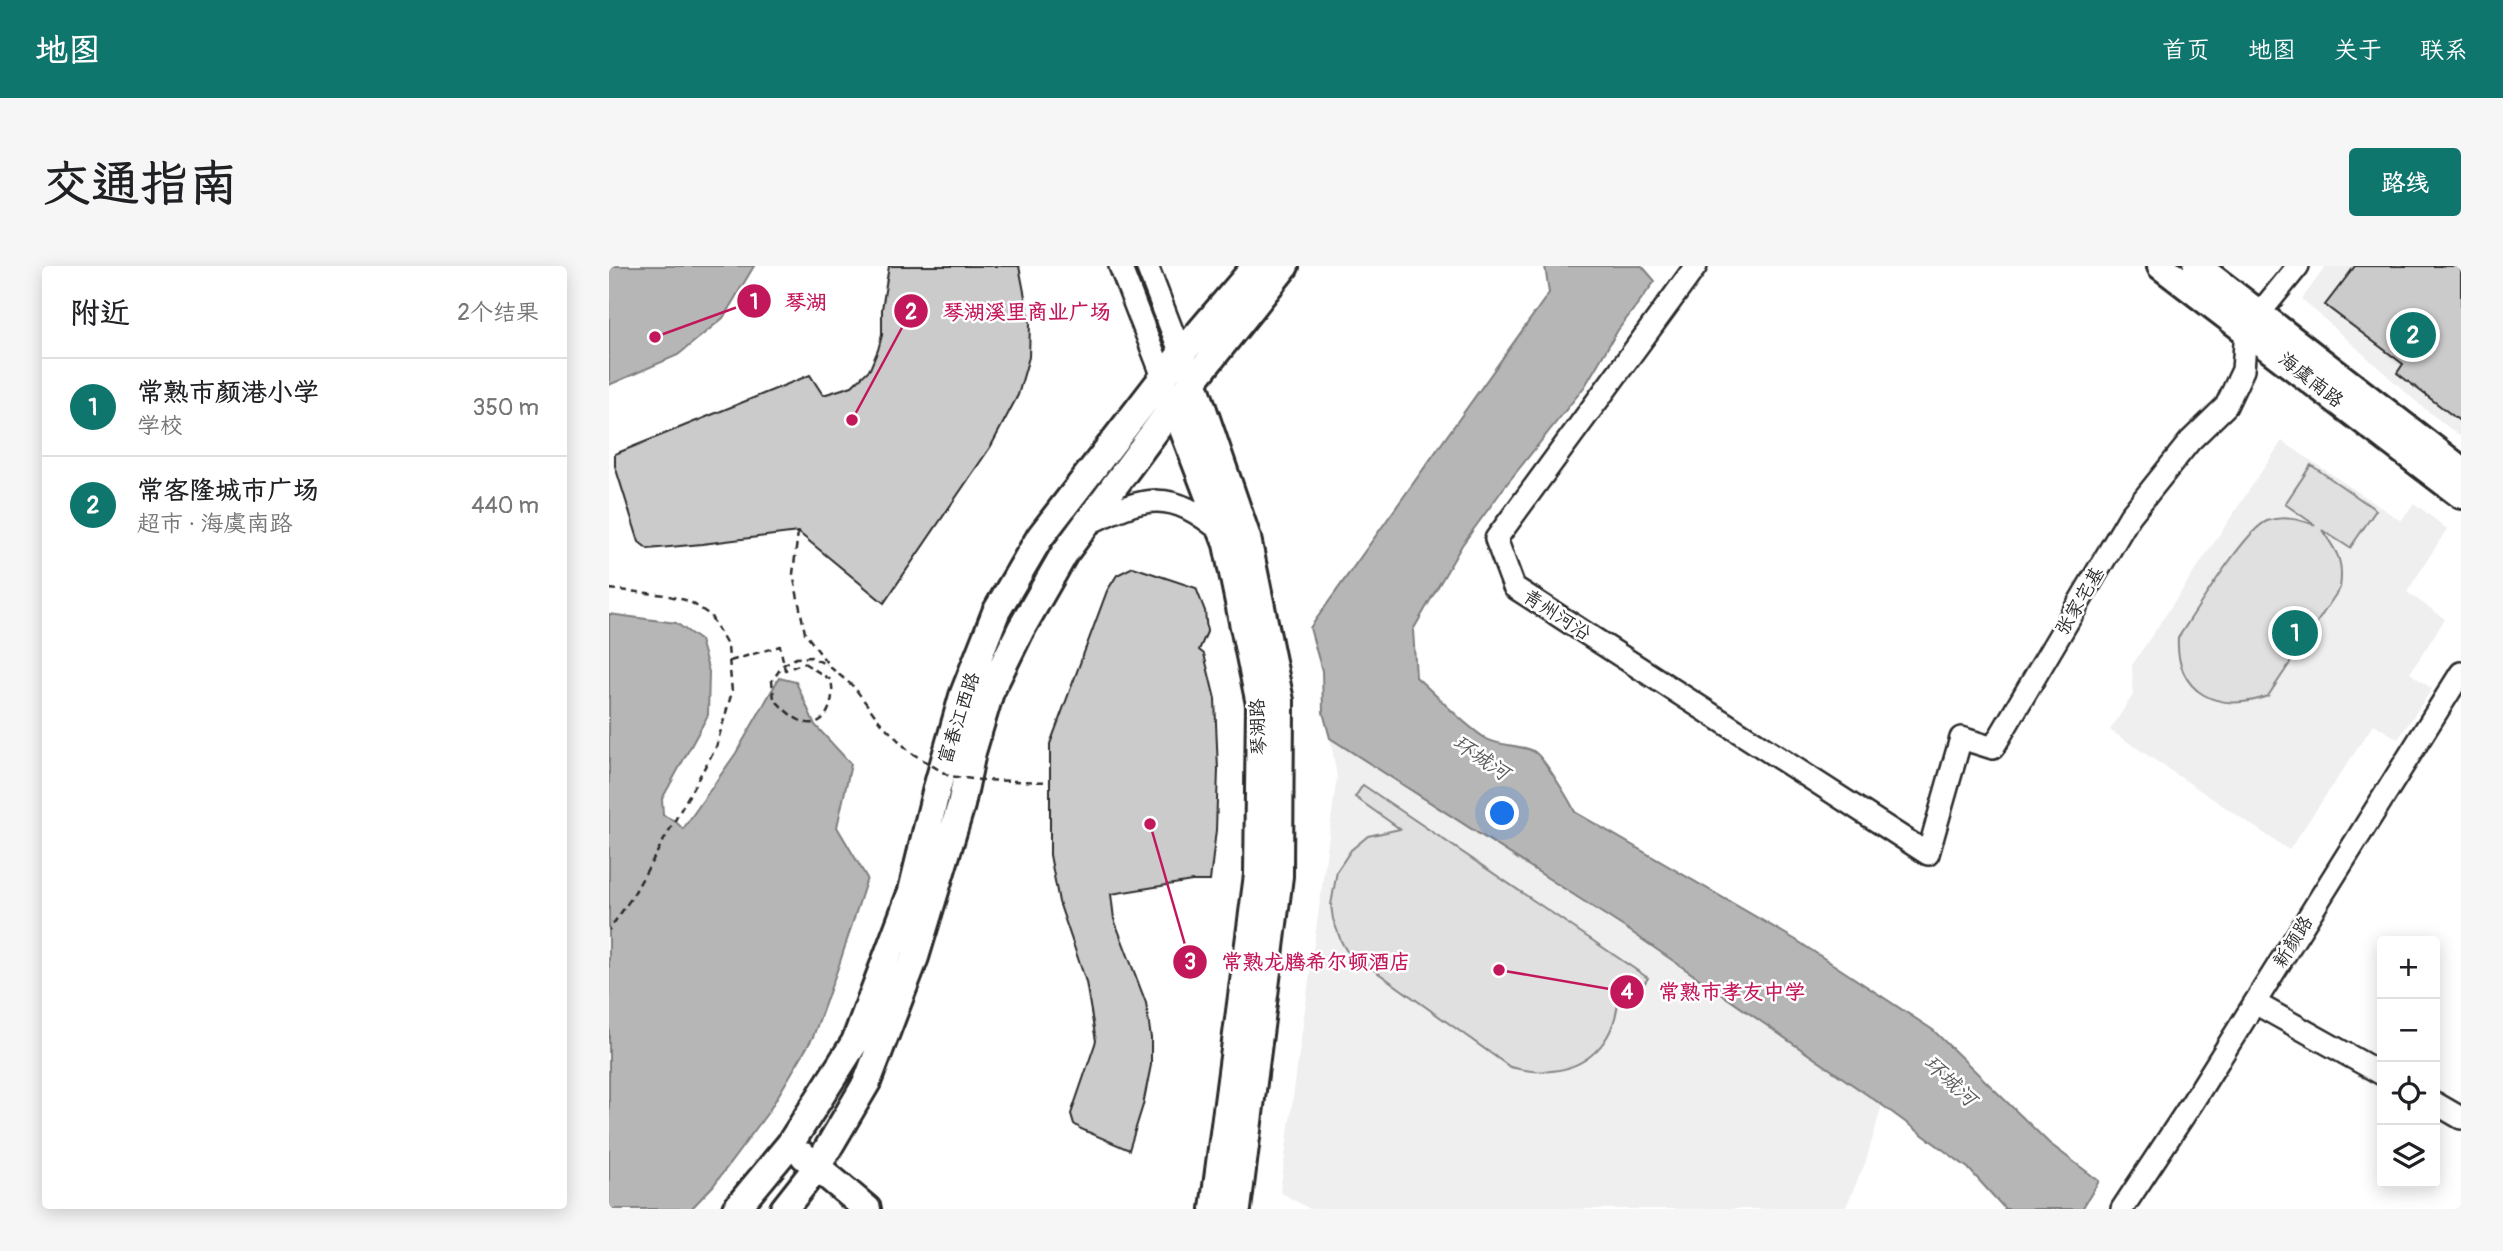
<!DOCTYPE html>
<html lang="zh">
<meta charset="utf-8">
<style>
body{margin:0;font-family:Pangolin,"LXGW WenKai TC",sans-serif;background:#f6f6f6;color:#202124}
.controls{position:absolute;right:21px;bottom:21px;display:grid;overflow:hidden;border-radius:7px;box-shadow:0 4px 18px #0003}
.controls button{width:63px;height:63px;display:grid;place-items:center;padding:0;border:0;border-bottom:2px solid #e0e0e0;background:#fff;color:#202124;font:35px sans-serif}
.you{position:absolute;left:894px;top:548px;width:24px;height:24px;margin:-18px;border:5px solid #fff;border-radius:50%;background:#1a73e8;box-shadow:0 0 0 10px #1a73e833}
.badge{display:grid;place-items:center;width:46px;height:46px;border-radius:50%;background:#0f766e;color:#fff;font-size:23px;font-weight:700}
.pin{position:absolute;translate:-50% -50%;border:4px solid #fff;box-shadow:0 2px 7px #0006}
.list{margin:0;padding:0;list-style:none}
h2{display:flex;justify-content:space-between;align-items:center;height:91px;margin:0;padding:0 28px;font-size:30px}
h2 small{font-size:23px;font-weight:400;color:#757577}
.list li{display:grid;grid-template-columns:46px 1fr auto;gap:21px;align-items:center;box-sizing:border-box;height:98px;padding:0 28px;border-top:2px solid #e0e0e0}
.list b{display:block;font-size:26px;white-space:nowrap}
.list p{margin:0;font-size:23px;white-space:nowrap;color:#757577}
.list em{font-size:23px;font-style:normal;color:#757577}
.icon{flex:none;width:38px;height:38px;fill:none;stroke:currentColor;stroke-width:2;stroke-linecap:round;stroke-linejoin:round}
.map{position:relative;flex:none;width:1852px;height:943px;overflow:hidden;border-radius:7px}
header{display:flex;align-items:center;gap:42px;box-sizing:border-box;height:98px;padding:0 35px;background:#0f766e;color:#fff}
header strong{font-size:33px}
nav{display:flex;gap:38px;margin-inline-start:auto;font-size:24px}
.intro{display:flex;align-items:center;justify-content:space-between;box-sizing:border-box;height:168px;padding:0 42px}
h1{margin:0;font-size:49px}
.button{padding:18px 32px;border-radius:7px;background:#0f766e;color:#fff;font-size:24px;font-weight:700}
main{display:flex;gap:42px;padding:0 42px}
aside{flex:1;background:#fff;border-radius:7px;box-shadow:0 4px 18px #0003}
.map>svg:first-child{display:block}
.built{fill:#efefef}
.green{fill:#e0e0e0;stroke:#868686;stroke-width:2}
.water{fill:#b6b6b6;stroke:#7e7e7e;stroke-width:2}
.building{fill:#cbcbcb;stroke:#2b2b2b;stroke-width:2}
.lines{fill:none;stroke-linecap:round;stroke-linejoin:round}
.minor-casing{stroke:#2b2b2b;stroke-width:26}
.major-casing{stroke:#2b2b2b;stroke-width:32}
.path{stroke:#2b2b2b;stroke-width:2.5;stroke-dasharray:7 5;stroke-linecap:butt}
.minor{stroke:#fff;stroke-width:21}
.major{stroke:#fff;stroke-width:26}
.path-bridge{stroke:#2b2b2b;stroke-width:2.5;stroke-dasharray:7 5;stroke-linecap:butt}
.labels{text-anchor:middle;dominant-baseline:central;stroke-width:5;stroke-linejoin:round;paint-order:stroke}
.street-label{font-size:19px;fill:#2b2b2b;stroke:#fff}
.water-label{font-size:21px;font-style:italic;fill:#5c5c5c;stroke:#fff}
.leader{fill:none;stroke:#c2185b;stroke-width:2.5}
.callout-dot{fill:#c2185b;stroke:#fff;stroke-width:2.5}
.mark-label{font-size:21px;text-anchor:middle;font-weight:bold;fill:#fff}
.callout-label{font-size:21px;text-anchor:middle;font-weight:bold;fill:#c2185b;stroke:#fff;stroke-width:5;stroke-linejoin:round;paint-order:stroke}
</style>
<header>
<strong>地图</strong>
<nav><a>首页</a><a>地图</a><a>关于</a><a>联系</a></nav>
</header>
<div class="intro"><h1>交通指南</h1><a class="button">路线</a></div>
<main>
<aside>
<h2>附近<small>2个结果</small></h2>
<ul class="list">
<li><span class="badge">1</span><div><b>常熟市颜港小学</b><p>学校</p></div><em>350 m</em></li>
<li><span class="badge">2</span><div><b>常客隆城市广场</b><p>超市 · 海虞南路</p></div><em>440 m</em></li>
</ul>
</aside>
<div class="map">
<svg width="1852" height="943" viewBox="0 0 1852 943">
<rect width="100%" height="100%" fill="#fff"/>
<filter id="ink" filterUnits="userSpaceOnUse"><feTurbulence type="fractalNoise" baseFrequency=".0143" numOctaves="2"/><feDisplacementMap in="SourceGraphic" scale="14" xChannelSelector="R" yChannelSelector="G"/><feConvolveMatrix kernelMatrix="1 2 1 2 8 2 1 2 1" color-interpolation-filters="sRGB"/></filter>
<g filter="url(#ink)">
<!-- built -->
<path class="built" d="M1717 0H1852V171L1811 139 1693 33Z
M1673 175 1792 255 1805 237 1838 263 1798 326 1836 353 1801 407 1823 423 1789 473 1765 458 1680 584 1501 464 1524 429 1523 399Z
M721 472 1139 742 1273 839 1257 895 1236 943H701L671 926 728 511Z"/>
<!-- green -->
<path class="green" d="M1702 199 1767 244 1741 282 1713 264C1728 286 1735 294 1731 322L1659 430C1610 448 1566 428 1569 372 1585 348 1636 264 1658 255 1675 249 1691 254 1706 259L1676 238Z
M754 519 1039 712 1029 727 1010 715C1012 784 967 818 901 801L737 684 732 675 724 653 722 639 728 605 742 584 759 570 791 563 746 531Z"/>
<!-- water -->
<path class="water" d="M0 0H145L114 52 69 89 0 119Z
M936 0H1033L1046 15 1009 64 976 120 897 219 853 279 804 364 807 411C830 431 850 455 876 472 889 481 916 478 927 487 936 494 961 535 966 546L1187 674 1324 764 1440 877 1490 915 1473 943H1396L1359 902 1273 839 1021 665 721 472 714 446 713 405 701 362 940 27Z
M0 348 67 357 91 374 100 406 99 449 53 533 54 549 66 555 74 563 127 487 170 412 187 416 206 459 242 498 228 561 258 612 230 699 204 771 160 845 104 920 82 943H0Z"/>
<!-- building -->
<path class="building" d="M280 0H410L421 57 420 91 409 129 382 180 275 337 189 266 93 278 39 283 30 276 6 200V188L201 109 214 129 243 120 261 103 269 84 273 69V43Z
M1746 0H1852V156L1788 107 1794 98 1716 39Z
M524 301 587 322 596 345 598 366 590 384 595 388 606 433 609 504 607 564 601 615H583L502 628 505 653 537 737 542 772V799L534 839 520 884 472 863 465 858 462 848 487 775 477 716 450 636 441 589V478L498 325 508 309Z"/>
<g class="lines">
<!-- minor casing -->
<g class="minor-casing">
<path id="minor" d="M511 0 554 111
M538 0 572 88
M1087 0 887 273 905 321 1319 588 1352 472 1384 482 1521 250 1581 175 1617 140 1634 104 1637 64 1689 0
M478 258C537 230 561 222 614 267
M1646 737 1773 808
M1826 837 1852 852
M1513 943 1583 837 1852 407"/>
</g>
<!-- major casing -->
<g class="major-casing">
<path id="major" d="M1552 0 1852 229
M1588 0 1852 204
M580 103 638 272 671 435 670 610 628 943
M560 126 618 278 651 438 649 609 605 943
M195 890 258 943
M127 943 181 878 246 776 303 625 328 522 354 430 387 346 431 271 572 88 647 0
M175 943 208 901 258 816 306 691 352 539 363 486 381 426 412 363 455 288 566 138 676 0"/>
</g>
<!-- path -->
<path class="path" d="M0 323 56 329 80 335 101 349 119 381 123 426 107 481 23 631 0 664
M121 395 171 380 176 404 195 397"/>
<!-- minor -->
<use href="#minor" class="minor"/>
<!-- major -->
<use href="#major" class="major"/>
<!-- path-bridge -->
<path class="path-bridge" d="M189 266 184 308 196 367 221 401 245 421 271 456 301 486 340 510 371 514 441 516
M195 397 222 414C227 434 217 468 190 454 180 449 173 441 165 433L163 415 174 399 187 392 202 391 218 399"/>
</g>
</g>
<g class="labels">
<!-- street labels -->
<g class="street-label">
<text transform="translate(1702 114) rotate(38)">海虞南路</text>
<text transform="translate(1471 335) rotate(-59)">张家宅基</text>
<text transform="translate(948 349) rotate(33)">青州河沿</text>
<text transform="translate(350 452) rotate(-72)">富春江西路</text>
<text transform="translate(649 461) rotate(-92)">琴湖路</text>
<text transform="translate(1684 676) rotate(-58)">新颜路</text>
</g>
<!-- water labels -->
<g class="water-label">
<text transform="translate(872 492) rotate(34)">环城河</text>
<text transform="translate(1341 815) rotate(43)">环城河</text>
</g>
</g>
<!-- callouts -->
<path class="leader" d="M46 71L145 35M243 154L302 45M541 558L581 696M890 704L1018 726"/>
<g class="callout-dot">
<circle cx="46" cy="71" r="7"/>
<circle cx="243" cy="154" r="7"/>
<circle cx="541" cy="558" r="7"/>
<circle cx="890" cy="704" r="7"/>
<circle cx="145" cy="35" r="18"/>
<circle cx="302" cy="45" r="18"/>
<circle cx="581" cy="696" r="18"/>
<circle cx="1018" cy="726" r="18"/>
</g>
<g class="mark-label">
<text x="145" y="43">1</text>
<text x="302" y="53">2</text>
<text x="581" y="703">3</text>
<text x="1018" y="733">4</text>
</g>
<g class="callout-label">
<text x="197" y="43">琴湖</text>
<text x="418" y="53">琴湖溪里商业广场</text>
<text x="707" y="703">常熟龙腾希尔顿酒店</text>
<text x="1123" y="733">常熟市孝友中学</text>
</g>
</svg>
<div class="controls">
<button>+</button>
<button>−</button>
<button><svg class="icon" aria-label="locate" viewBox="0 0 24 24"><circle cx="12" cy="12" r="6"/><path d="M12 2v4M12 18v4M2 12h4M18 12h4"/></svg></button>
<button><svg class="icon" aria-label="layers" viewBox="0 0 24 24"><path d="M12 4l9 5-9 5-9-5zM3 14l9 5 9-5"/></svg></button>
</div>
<div class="you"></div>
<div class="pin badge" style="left:1686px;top:367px">1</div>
<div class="pin badge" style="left:1804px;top:69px">2</div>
</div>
</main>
